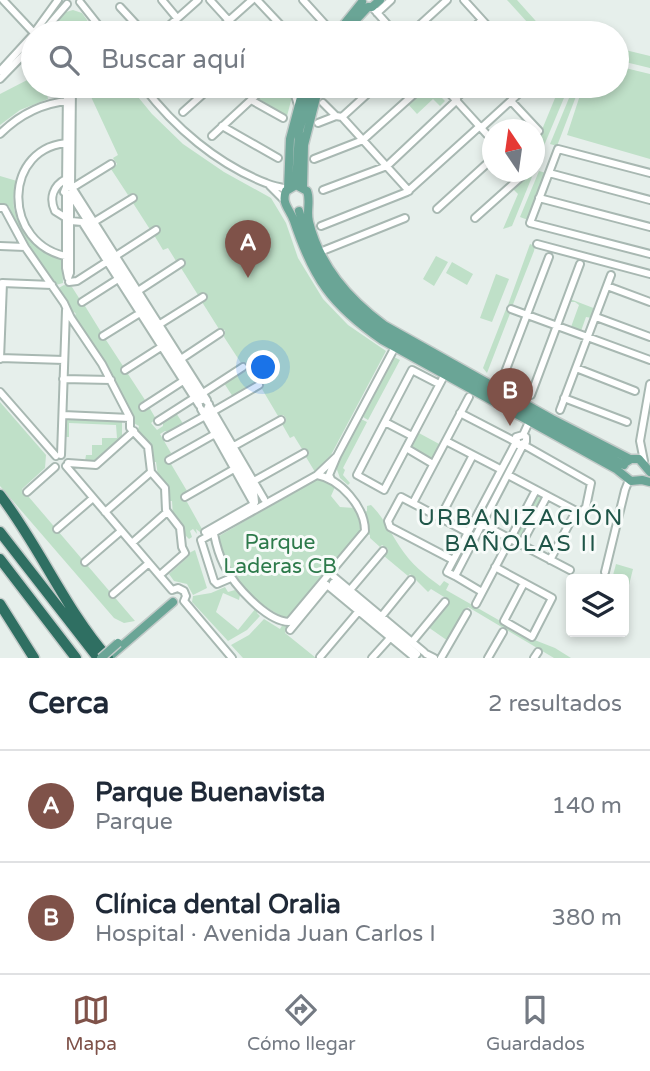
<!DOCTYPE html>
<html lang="es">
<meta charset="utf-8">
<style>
body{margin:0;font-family:"Varela Round",sans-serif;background:#f2f2f3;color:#1f2937}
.controls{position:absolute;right:21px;bottom:21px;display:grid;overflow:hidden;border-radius:7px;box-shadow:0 4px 10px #0003}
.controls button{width:63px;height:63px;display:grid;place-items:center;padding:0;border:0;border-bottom:2px solid #e0e1e3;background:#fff;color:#1f2937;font:35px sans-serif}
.compass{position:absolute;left:482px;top:119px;width:63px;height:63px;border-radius:50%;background:#fff;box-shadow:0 4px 10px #0003;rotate:347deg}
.you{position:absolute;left:264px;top:368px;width:24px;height:24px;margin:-18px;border:5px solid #fff;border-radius:50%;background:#1a73e8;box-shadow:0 0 0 10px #1a73e833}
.badge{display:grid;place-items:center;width:46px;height:46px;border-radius:50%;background:#7f5249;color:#fff;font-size:23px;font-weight:700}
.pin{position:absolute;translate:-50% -58px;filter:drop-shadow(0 2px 4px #0008)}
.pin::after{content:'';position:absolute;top:37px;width:24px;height:21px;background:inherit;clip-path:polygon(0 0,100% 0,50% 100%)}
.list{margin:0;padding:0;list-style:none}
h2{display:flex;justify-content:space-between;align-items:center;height:91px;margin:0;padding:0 28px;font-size:30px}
h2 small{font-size:23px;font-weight:400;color:#747a83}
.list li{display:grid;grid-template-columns:46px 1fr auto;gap:21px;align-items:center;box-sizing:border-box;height:112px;padding:0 28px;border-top:2px solid #e0e1e3}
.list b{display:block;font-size:26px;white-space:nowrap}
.list p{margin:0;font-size:23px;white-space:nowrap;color:#747a83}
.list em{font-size:23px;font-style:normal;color:#747a83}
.icon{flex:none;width:38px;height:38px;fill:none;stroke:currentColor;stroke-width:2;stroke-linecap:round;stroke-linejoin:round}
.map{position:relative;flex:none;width:650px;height:658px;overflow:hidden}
.search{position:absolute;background:#fff;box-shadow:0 4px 10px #0003;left:21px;right:21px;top:21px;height:77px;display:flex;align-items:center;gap:18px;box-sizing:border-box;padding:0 24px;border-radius:38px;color:#747a83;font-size:26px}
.sheet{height:315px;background:#fff}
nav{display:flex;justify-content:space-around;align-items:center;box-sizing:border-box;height:98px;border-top:2px solid #e0e1e3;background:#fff;font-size:19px;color:#747a83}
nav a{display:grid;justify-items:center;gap:4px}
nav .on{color:#7f5249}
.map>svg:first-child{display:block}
.green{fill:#bfe0c8}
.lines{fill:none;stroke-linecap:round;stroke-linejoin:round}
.minor-casing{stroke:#a8b8b2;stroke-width:10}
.major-casing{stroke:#c2cac8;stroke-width:11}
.highway-casing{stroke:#c2cac8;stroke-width:13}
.minor{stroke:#fff;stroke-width:6}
.major{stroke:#6aa596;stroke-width:8}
.highway{stroke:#2f6f62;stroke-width:10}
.major-bridge-casing{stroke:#c2cac8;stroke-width:11;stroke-linecap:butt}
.major-bridge{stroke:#6aa596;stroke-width:8}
.labels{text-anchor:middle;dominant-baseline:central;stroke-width:6;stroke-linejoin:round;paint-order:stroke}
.park-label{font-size:21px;fill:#2d7a4b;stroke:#f7fbf9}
.neighbourhood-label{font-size:23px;letter-spacing:2px;fill:#1f5548;stroke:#f7fbf9}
</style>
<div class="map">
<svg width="650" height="658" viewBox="0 0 650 658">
<rect width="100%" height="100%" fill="#e6efeb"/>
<!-- green -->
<path class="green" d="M507 0H517L543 29 559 33H537Z
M73 10 82 13 92 27 91 33H78L66 22 58 33H48L66 12Z
M617 48 650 56V68L617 60Z
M617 66 650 74V159L567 135 583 86H617Z
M33 77V86H45L48 99 20 110 0 125V94Z
M86 86H129L152 114 183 144 224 172 271 198 286 223 298 258 323 299 348 325 386 351 331 455 315 472 306 457 309 454 308 450 302 449 294 436 290 438 282 424 286 421V418L283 415 278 416 262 389 264 382 257 381 233 397 224 383 246 371 248 365 241 363 224 337 225 330 219 329 202 302 204 296 198 295 181 268 183 265 182 261H176L168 248 163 250 154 235 159 234V228L155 227 151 231 133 203 137 197 133 193 128 195 111 169 117 164 113 158 118 155Z
M271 86H283L292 97 287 116 257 98Z
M426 86H438L441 89 437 93 445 101 440 106 433 99 417 114 407 103Z
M560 86H569L535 167 534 149Z
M574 86H580L557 146 550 144Z
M539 171 546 173 528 220 520 217Z
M525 172H534L512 226 503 229 518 194 512 188 522 179Z
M0 176 17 181C4 217 29 246 62 258L63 283 56 285 33 252 31 253C28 236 13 222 9 206H0Z
M530 244 535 246 534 251 512 307 508 305Z
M436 256 448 262 434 286 423 279Z
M452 262 473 274 467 285 446 273Z
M496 274 509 279 492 322 480 318Z
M64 285 72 287 79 298 78 304 85 306 101 332 100 339 106 340 123 366 121 373 128 374 145 400 139 404 140 410 146 411 149 407 156 419 151 423 157 430 163 426V421L176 413 184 425 170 433 165 431 160 434 171 453 166 457 165 461 171 464 187 491 181 494V499L187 502 202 529 200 532 196 529 197 534 193 529 190 531 192 537 189 539 185 535 183 537 173 517 172 501H167L158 476 156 462H151L150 449 137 433 139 426 132 422 98 353 72 317 76 314 74 312 71 313 57 289Z
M570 299 596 309 592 318 586 317 581 331 571 327 579 305 575 302H569Z
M506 309 511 311 487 373 483 368Z
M394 357 400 360 368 420 363 417Z
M0 402 46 455 45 468 22 489 135 621 124 623 114 618 0 486Z
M66 419 122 420V437L94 461H85L86 455H92V445H102V438H117L116 425 69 423V437H66Z
M361 419 367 422 343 468 345 470 343 475 350 483 348 485 340 478 336 467Z
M417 432 441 445 432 461 409 448Z
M317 479H322L335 487 331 496 340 507 354 508 360 518 361 530 289 618H286C255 605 222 570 219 536Z
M537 493 545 497 521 542 513 538Z
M371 505C384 518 390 532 400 547 411 564 425 575 440 586L444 581 449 584 446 590 532 639 555 648 571 658H554L468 607 448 641 428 627 449 600 431 589 428 592 410 574 408 576 384 556 388 549 382 545 380 547 370 538V535L366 533 363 513 367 511V506Z
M195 550 207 588 193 595 187 584 174 581 169 574 189 556 187 554Z
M616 564 633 569 626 597H624V579H612Z
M225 587 228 592 235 590 240 595 239 600 223 593 216 612 238 630 256 608 259 610 257 613 260 616 247 630 228 641 192 602 193 596 211 593Z
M264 619 280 629 283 624 288 626 285 633 316 658H243L231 645 249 635Z"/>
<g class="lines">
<!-- minor casing -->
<g class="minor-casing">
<path id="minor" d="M3 0 34 33 58 0
M162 0 177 18
M210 0 240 33
M257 0 288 33
M303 0 333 33
M464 0 494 33
M80 2 99 26
M120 7 144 33
M372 7 395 33
M377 13 391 0
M99 26H107L109 33
M42 33 67 4
M96 33H97
M161 33 198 0
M215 33 252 0
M411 33 447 0
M468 33 482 20
M0 71 33 35
M0 79 33 45
M143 86C174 127 217 164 266 183 273 186 280 187 287 189
M288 86 294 92 298 105
M353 86 363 97
M443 86 492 140
M551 86 556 91
M149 93 157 86
M455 99 469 86
M251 100 283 118
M511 101 539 131
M323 103 336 116 342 117 409 191
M183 112 212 86
M342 117 376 86
M318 123 336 116
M222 126 278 158
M481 128 527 86
M0 134C19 115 42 103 69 101
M212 136 266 86
M314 159 363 140 423 86
M549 173 650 200
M650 173 558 149 530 223 650 254
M66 179C53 186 49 198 55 211L71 221 82 222 199 405
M270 186 284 200
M66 187 72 188 73 191 70 195 64 192 66 187 67 86
M71 187 72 86
M72 188 111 164
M73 189 207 400
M323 190 387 166 457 100
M66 195V268L68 278 70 273V195
M71 195 202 400
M539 198 650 227
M0 208H4L25 247 64 303 71 318 102 364 130 418V428L148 447 151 472 165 488 166 510 180 528 182 547 185 553 160 575
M437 209 492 159
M475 218 522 176V172
M94 222 133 198
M321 226 407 192 480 126
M537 244 650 274
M0 246 25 247
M320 252 405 218
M70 257C0 246 2 144 71 143
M69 282 77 281 156 230
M2 283 52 285
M607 286 650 302
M138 291 181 263
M82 302 118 279
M511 309 650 360
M596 317 650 337
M160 324 203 297
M103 336 140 313
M0 358 64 360
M0 359 3 283
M181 359 220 333
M576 368 635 391
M125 370 161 347
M63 379 111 380
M502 380 549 257
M439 384 412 370 357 475 384 490 444 376
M0 392 56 456
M203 393 243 367
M531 395 580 264
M564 398 627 422
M205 400 209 404 207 409 254 492 255 502
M209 405 264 499
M143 407 183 381
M201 409 254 504 205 532
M560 410 611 275
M214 411 259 385
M460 413 516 442 447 572 455 576 523 445
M63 415 130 418
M158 421 194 398
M385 422 412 436
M523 435 526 437V442L518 445 516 437 523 435 529 422
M167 437 205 416
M446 441 500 469
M524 445 591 483 586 507 582 511H576
M234 446 281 420
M406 448 433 464
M61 455 66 310
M169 460 215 434
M644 461 640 441 650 384
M68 463 96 465 134 431
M66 466 172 590
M508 475 576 511
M331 479 329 475 337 456 395 347
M254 481 304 453
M27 492 55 467
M185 497 234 469
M413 503 469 397
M105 512 151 472
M440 518 473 455
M482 524 570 570
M57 529 93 498
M214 534C216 544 219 555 224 565 234 585 266 621 289 622L365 531C365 507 340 479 317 475
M132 543 167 512
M521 545 547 496
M453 560 390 527 388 521 401 497 467 532
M550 560 576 511
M85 562 121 531
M495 567 552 598 532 637 504 621 524 583
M605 572 625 490 629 480
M333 576 424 652
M455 576 482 592
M231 578 217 584 214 581 201 540 317 475 337 456
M333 583 417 654
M172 590 178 588 184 591 186 596 184 601
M350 590 383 551
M113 594 149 563
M184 601 232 658
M476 604 536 490
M381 617 411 580
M290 630 327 585 415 658
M412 642 445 602
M426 654 434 658
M320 657 358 612
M372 658 390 638
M441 658 467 613
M488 658 503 632
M534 658 538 652"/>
</g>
<!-- major casing -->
<g class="major-casing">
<path id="major" d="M337 33 362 2
M348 33 354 22 368 7H372L380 0
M296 185 299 131 312 86
M303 187 304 145 319 86
M288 189 290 139 304 86
M299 211C309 246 322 278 348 304 374 331 409 346 442 365 502 399 563 433 624 465
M630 459 552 419 384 325C348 298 320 266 309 222 306 211 311 201 307 191L296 185 286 191C281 204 290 209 294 221 313 278 331 305 382 340L616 469 631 481 642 480 650 482
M626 462 631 459H639L650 472
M108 658 173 602"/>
</g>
<!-- highway casing -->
<g class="highway-casing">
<path id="highway" d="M0 495C40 547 65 609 108 658
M0 532 98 658
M0 559 76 658
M0 604 34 658"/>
</g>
<!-- minor -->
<use href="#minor" class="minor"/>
<!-- major -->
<use href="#major" class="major"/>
<!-- highway -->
<use href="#highway" class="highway"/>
<!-- major-bridge casing -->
<g class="major-bridge-casing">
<path id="major-bridge" d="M101 658 118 643"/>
</g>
<!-- major-bridge -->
<use href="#major-bridge" class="major-bridge"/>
</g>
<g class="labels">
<!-- park labels -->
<g class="park-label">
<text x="280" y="542">Parque<tspan x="280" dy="24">Laderas CB</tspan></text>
</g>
<!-- neighbourhood labels -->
<g class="neighbourhood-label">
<text x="521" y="518">URBANIZACIÓN<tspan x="521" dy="26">BAÑOLAS II</tspan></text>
</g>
</g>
</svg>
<div class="controls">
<button><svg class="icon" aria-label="layers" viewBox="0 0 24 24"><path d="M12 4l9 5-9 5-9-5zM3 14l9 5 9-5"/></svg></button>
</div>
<svg class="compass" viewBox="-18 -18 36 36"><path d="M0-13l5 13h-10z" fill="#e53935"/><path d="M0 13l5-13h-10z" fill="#747a83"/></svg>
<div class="you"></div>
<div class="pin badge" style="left:248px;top:278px">A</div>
<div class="pin badge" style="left:510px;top:426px">B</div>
<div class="search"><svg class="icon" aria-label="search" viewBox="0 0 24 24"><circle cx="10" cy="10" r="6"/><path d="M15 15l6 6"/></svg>Buscar aquí</div>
</div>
<section class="sheet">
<h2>Cerca<small>2 resultados</small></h2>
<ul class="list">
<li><span class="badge">A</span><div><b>Parque Buenavista</b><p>Parque</p></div><em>140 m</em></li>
<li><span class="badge">B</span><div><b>Clínica dental Oralia</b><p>Hospital · Avenida Juan Carlos I</p></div><em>380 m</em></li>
</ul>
</section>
<nav>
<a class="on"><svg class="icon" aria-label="map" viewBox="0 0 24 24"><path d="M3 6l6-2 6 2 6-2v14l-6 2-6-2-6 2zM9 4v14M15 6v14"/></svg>Mapa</a>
<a><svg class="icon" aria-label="directions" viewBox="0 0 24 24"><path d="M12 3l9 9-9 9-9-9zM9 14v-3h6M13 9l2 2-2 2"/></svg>Cómo llegar</a>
<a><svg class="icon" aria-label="saved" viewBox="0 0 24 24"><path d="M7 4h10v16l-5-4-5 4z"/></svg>Guardados</a>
</nav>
